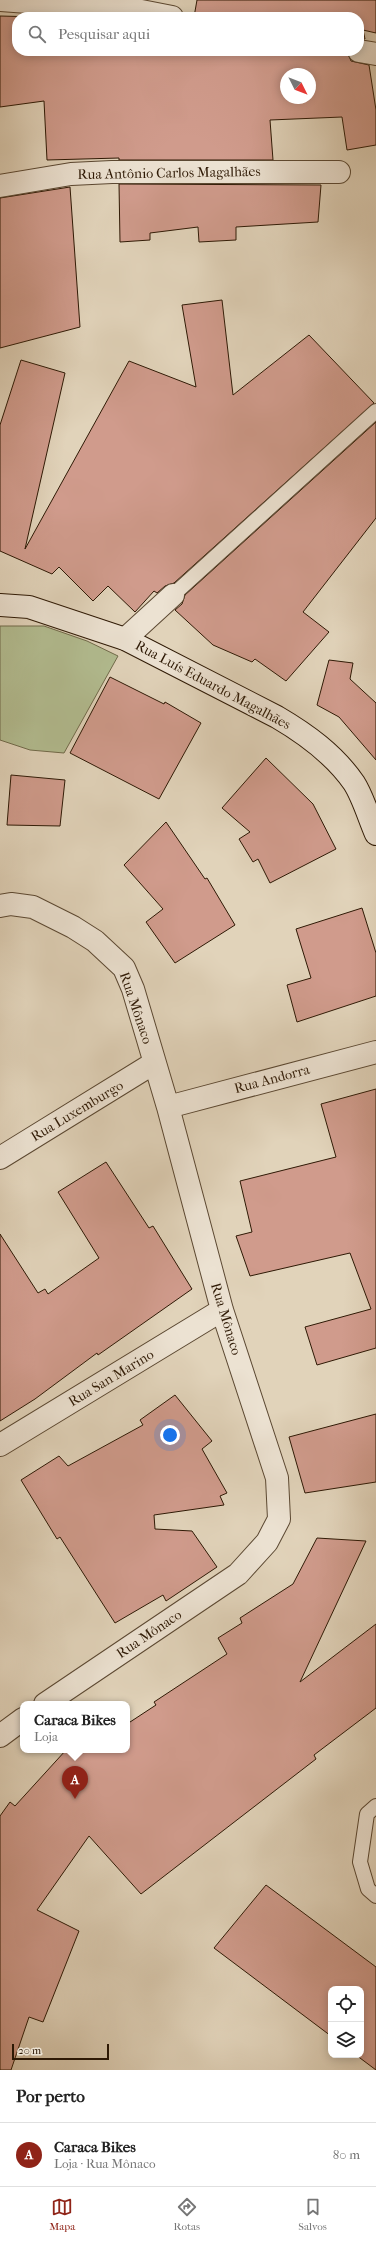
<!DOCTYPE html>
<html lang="pt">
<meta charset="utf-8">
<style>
body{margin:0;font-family:"IM FELL French Canon",serif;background:#f2f2f2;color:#222}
.controls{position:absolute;right:12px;bottom:12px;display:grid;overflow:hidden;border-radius:8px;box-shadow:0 2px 10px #0003}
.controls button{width:36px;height:36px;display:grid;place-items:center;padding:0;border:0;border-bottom:1px solid #e0e0e0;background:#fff;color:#222;font:20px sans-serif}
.compass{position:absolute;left:280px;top:68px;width:36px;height:36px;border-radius:50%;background:#fff;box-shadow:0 2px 10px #0003;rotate:132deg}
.scale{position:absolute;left:12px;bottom:10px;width:97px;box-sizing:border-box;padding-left:4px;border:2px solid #2e1905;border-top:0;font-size:11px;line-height:14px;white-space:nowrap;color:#2e1905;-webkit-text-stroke:3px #ece2d2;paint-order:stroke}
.you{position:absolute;left:170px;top:1435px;width:14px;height:14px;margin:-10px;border:3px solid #fff;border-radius:50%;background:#1a73e8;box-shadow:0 0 0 6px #1a73e833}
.badge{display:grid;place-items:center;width:26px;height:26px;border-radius:50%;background:#8f2418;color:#fff;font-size:13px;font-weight:700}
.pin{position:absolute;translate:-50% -33px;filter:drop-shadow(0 1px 2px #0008)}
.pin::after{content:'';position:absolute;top:21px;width:14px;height:12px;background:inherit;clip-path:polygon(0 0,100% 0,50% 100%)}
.popup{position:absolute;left:20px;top:1701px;width:110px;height:52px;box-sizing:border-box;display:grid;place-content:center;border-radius:8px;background:#fff;filter:drop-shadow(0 1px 3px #0005);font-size:13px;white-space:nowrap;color:#767676}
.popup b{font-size:15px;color:#222}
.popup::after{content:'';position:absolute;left:50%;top:100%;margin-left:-8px;border:8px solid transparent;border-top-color:#fff}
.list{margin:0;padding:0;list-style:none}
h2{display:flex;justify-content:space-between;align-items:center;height:52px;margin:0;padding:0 16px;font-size:17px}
h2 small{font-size:13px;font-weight:400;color:#767676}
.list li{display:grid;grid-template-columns:26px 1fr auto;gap:12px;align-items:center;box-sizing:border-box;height:64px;padding:0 16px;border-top:1px solid #e0e0e0}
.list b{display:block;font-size:15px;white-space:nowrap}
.list p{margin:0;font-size:13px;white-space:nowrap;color:#767676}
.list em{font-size:13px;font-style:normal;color:#767676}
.icon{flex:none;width:22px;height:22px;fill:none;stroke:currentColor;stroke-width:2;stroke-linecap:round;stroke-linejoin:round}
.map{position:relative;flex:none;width:376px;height:2070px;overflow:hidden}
.search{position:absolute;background:#fff;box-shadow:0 2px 10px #0003;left:12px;right:12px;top:12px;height:44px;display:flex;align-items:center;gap:10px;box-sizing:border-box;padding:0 14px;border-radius:16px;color:#767676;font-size:15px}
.sheet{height:116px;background:#fff}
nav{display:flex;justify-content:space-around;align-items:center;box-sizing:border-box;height:56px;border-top:1px solid #e0e0e0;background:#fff;font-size:11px;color:#767676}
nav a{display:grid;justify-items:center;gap:2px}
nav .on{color:#8f2418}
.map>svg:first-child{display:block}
.green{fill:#b2bc90;stroke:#706a4a}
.building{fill:#d09b8c;stroke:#2e1905;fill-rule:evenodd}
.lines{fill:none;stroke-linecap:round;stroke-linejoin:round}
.service-casing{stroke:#5b4832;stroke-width:16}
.minor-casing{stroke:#5b4832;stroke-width:24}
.secondary-casing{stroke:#2e1905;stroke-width:24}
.service{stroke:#ece2d2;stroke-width:14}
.minor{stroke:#ece2d2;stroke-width:22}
.secondary{stroke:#ece2d2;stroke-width:22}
.labels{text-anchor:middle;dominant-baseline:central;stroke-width:4;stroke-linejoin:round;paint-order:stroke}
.street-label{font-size:14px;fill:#2e1905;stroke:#ece2d2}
</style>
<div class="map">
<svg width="376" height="2070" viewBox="0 0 376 2070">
<rect width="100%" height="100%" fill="#e1d3ba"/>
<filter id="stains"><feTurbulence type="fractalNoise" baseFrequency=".005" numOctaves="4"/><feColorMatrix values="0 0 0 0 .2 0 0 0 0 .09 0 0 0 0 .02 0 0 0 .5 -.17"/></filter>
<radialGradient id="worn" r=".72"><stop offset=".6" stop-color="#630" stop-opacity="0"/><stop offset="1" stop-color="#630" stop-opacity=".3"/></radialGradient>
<!-- green -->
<path class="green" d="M0 626H44L87 641 118 656 64 753 30 750 0 740Z"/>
<!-- building -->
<path class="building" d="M197 0H376V33L363 30 365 39H359V17H194Z
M0 16 38 17H17V51H347L351 61 369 65 376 110V145L347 150 342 117 270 120 273 160H119V158L47 160 44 101 0 107ZM286 74H310V98H286Z
M119 184 321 185 318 222 236 227V240L199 242 198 227 150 233V240L120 242Z
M70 187 80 327 0 348V198Z
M222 300 233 395 309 335 374 403 174 583 165 586 157 593 154 591 135 612 108 586 93 601 59 567 52 574 0 551V425L21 360 65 373 25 549 129 361 196 387 182 305Z
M376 422V518L303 612 329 632 286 681 255 659 252 662 213 645 175 610 182 604 185 595Z
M329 660 353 663 350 679 376 703V760L339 717 317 705Z
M110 677 164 704 165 702 201 723 159 799 70 753Z
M266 758 313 804 336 849 270 883 258 859 253 862 239 839 250 832 222 808Z
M11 775 65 780 60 826 7 825Z
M166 822 205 879 207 878 235 925 175 963 146 922 163 909 124 865Z
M362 908 376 953V996L297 1022 287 985 311 978 296 929Z
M376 1089V1348L317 1365 305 1327 371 1309 350 1253 250 1276 236 1236 252 1232 240 1181 336 1157 321 1104Z
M106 1162 149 1228 153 1226 192 1289 98 1355 97 1353 35 1399 0 1421V1234L38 1293 45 1289 48 1294 99 1258 58 1192Z
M175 1395 212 1441 202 1449 227 1493 220 1496 224 1505 154 1515 155 1529 192 1531 217 1567 166 1601 163 1595 115 1623 60 1537 57 1539 21 1480 59 1456 68 1466 143 1425 140 1420Z
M376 1414V1482L305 1493 289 1437Z
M317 1538 366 1541 300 1682 376 1624V1708L314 1755 316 1759 141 1894 89 1836 37 1910 79 1931 43 2022 29 2017 11 2070H0V1816L10 1802 15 1806 66 1750H127V1724L156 1705 154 1702 227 1654 218 1638 242 1623 240 1618 293 1584Z
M266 1885 376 1967V2070L356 2055H361V1989H331V2036L214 1948Z"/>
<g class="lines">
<!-- service casing -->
<g class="service-casing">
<path id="service" d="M173 595 376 411
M376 1806 367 1814 360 1862 368 1889 376 1896"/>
</g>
<!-- minor casing -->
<g class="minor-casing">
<path id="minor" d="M0 0 136 10 172 17
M359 51 376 54
M0 186 71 174 112 172H339
M125 639 173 595
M0 906 11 904 33 907 73 927 95 941 124 968 133 989 168 1107 222 1310 277 1478 279 1519 267 1542 238 1574 45 1704
M168 1107 376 1052
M0 1158 154 1063
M0 1445 222 1310
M0 1736 23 1719"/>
</g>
<!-- secondary casing -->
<g class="secondary-casing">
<path id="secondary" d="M0 605 29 607 125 639 277 717C306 734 334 754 354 783 363 797 369 818 376 834"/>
</g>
<!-- service -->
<use href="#service" class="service"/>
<!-- minor -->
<use href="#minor" class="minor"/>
<!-- secondary -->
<use href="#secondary" class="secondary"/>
</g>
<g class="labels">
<!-- street labels -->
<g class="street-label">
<text transform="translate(169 173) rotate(-1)">Rua Antônio Carlos Magalhães</text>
<text transform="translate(213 685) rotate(28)">Rua Luís Eduardo Magalhães</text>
<text transform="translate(136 1008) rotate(71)">Rua Mônaco</text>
<text transform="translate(272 1079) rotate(-15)">Rua Andorra</text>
<text transform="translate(77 1111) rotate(-31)">Rua Luxemburgo</text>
<text transform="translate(226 1319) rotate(73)">Rua Mônaco</text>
<text transform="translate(111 1378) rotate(-31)">Rua San Marino</text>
<text transform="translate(149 1634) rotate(-34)">Rua Mônaco</text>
</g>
</g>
<rect width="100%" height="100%" filter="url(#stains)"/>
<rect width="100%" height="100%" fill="url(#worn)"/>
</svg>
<div class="controls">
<button><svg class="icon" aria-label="locate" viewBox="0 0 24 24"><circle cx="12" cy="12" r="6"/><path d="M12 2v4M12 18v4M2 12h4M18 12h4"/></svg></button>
<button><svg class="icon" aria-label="layers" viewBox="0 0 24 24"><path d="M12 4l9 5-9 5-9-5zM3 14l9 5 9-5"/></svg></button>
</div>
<svg class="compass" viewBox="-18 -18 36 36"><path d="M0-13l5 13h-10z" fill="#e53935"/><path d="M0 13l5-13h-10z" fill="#767676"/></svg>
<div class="scale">20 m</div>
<div class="you"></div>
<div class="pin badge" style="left:75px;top:1799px">A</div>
<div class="popup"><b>Caraca Bikes</b>Loja</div>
<div class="search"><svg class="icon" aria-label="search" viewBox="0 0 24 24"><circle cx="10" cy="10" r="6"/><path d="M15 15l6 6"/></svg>Pesquisar aqui</div>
</div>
<section class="sheet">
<h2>Por perto<small></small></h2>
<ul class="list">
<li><span class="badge">A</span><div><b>Caraca Bikes</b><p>Loja · Rua Mônaco</p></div><em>80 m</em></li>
</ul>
</section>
<nav>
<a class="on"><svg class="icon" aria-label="map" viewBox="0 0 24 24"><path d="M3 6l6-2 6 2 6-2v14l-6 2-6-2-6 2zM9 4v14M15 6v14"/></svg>Mapa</a>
<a><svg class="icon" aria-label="directions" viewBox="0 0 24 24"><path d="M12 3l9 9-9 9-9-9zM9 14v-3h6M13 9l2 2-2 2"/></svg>Rotas</a>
<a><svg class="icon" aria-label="saved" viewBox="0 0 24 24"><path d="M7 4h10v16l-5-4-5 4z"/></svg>Salvos</a>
</nav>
